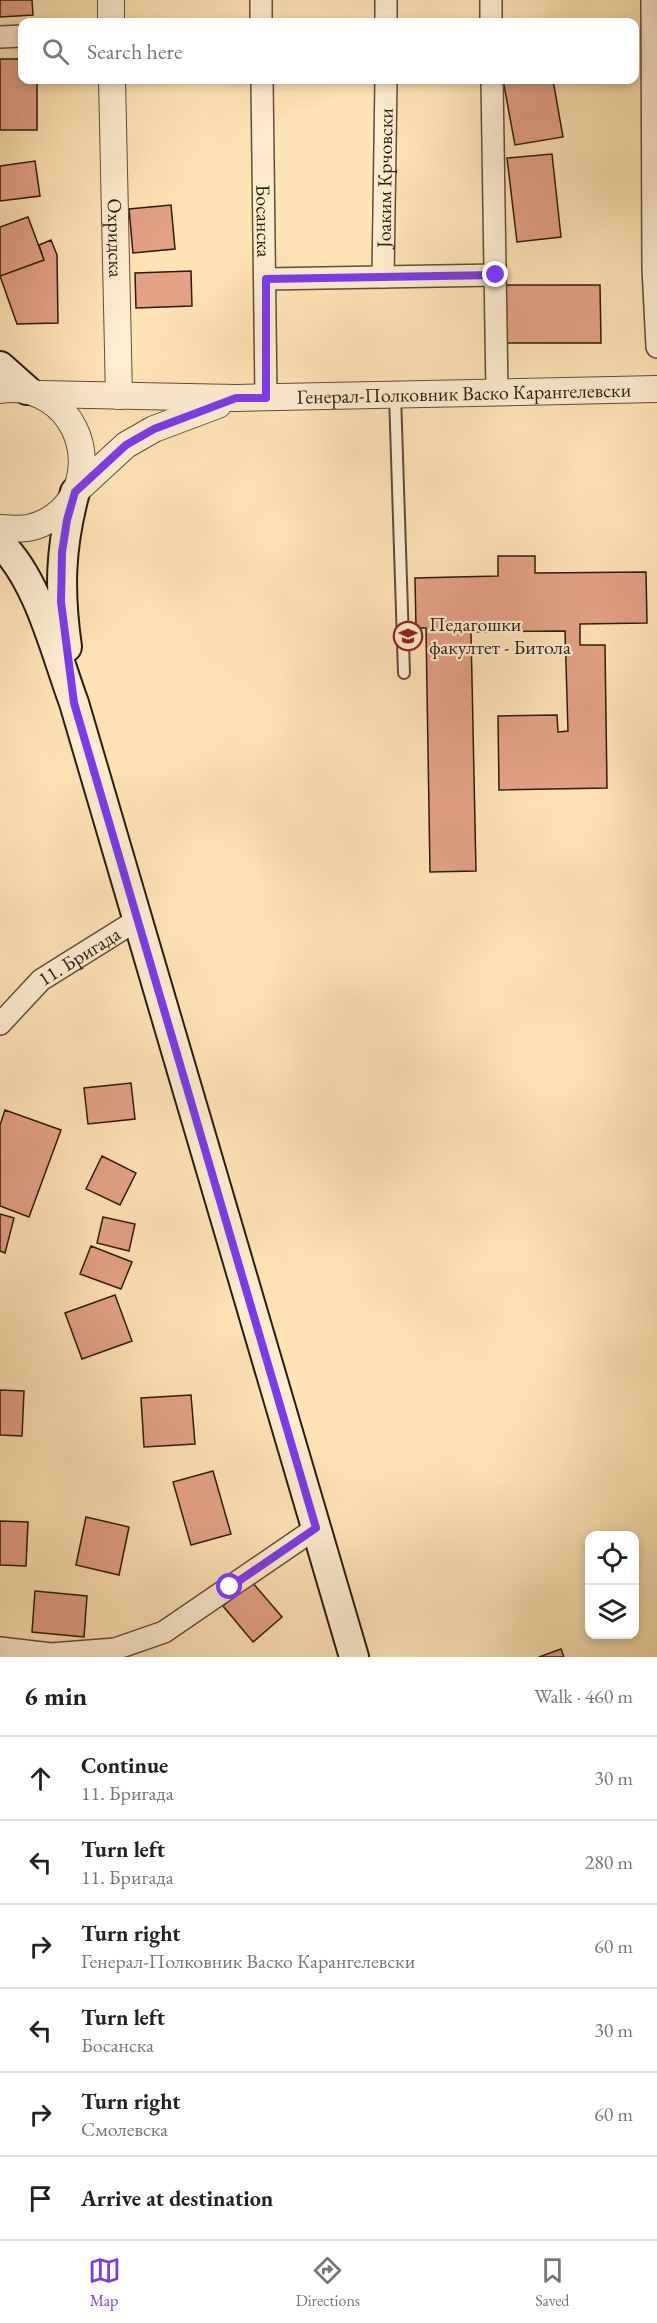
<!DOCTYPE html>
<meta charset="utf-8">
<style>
body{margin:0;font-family:"EB Garamond",serif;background:#f2f2f2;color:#222}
.controls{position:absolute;right:18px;bottom:18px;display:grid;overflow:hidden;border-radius:12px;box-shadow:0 3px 9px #0003}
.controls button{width:54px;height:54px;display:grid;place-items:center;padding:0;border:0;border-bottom:2px solid #e0e0e0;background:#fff;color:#222;font:30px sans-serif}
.stop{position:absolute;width:18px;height:18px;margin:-14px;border:4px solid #7c3aed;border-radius:50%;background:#fff}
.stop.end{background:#7c3aed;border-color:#fff;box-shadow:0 2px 6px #0008}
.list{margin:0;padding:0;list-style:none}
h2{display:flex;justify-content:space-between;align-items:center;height:78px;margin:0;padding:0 24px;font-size:26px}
h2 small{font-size:20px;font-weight:400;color:#767676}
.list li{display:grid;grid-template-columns:39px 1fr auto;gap:18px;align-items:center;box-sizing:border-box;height:84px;padding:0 24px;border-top:2px solid #e0e0e0}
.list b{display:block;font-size:22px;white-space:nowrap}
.list p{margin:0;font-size:20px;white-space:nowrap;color:#767676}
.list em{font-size:20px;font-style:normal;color:#767676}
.icon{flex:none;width:33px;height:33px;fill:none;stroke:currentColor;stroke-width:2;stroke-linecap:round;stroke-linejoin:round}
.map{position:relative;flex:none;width:657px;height:1657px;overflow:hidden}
.search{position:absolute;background:#fff;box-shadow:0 3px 9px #0003;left:18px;right:18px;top:18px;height:66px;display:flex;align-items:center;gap:15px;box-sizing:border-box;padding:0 21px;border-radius:12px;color:#767676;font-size:22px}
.sheet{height:582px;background:#fff}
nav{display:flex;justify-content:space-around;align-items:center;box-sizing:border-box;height:84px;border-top:2px solid #e0e0e0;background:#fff;font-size:16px;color:#767676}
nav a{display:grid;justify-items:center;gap:3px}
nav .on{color:#7c3aed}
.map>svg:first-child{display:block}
.building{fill:#e3a286;stroke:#2c1a0b;stroke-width:1.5}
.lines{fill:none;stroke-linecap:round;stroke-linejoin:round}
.service-casing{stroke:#614c36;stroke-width:14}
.minor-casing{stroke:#614c36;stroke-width:24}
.tertiary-casing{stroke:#614c36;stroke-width:28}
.secondary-casing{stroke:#2c1a0b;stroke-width:32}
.service{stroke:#ffedd0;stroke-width:10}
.minor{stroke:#ffedd0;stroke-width:21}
.tertiary{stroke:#ffedd0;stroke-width:26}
.secondary{stroke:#ffedd0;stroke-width:28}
.route{stroke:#7c3aed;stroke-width:8}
.labels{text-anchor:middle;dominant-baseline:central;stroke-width:4.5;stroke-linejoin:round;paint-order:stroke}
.street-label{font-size:20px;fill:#2c1a0b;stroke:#ffedd0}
.poi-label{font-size:20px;fill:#2c1a0b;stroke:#ffedd0;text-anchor:start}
</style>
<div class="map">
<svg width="657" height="1657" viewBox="0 0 657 1657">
<rect width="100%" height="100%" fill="#ffe4b6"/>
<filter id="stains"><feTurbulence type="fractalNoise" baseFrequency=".00333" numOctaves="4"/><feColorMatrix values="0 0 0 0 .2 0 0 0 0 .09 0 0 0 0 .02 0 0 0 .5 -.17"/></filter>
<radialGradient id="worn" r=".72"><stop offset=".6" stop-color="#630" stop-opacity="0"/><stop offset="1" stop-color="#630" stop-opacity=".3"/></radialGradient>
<!-- building -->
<path class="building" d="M0 0H32L33 15 0 17Z
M0 59H22V80H37V130H0Z
M503 80H553L563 137 515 145Z
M552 154 561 237 517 242 507 158Z
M35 161 40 196 0 201V166Z
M171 205 175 249 133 253 129 209Z
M28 217 44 260 0 276V227Z
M51 240 57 255 58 323 17 324 0 276 44 260 39 245Z
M191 271 192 306 136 308 135 273Z
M499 285H600L601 343H500Z
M498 556H535V573L646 572 647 623 580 624V645H605L607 788 499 790 498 716 557 715 558 732 568 731 565 631 471 632 476 871 430 872 426 628H416L415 578 498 576Z
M131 1083 135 1119 88 1124 84 1088Z
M5 1110 61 1130 29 1217 0 1206V1125Z
M102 1156 136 1173 120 1205 86 1189Z
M0 1214 14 1218 5 1253 0 1251Z
M103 1217 135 1224 129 1251 97 1243Z
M91 1246 132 1262 121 1289 80 1274Z
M115 1295 132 1341 82 1359 65 1313Z
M0 1390 24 1391 22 1436 0 1435Z
M191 1395 195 1444 144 1447 141 1398Z
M213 1471 231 1534 191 1545 173 1482Z
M86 1517 129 1527 119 1575 76 1565Z
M0 1521 28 1522 26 1566 0 1565Z
M252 1582 282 1617 253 1642 223 1606Z
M35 1591 87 1596 84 1637 32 1632Z
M561 1649 564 1657H539Z"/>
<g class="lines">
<!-- service casing -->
<g class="service-casing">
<path id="service" d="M395 395 404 673"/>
</g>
<!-- minor casing -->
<g class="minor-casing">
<g id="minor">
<path d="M261 0V22"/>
<path d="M386 0V22"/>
<path d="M491 0V22"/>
<path d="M652 0 653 268 657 347"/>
<path d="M0 37 22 36"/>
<path id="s1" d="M262 80 266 398"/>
<path d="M492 80 497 393"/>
<path id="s2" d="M383 277 386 80"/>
<path d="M266 279 496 275"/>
<path id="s3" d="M0 1024 41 980 137 920"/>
<path d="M0 1648 51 1654 115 1649 164 1632 316 1528"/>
</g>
</g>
<!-- tertiary casing -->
<g class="tertiary-casing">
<g id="tertiary">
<path d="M111 0V22"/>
<path id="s4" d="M112 80 119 396"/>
<path d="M0 390C17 387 35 391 49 400 94 429 94 502 41 524 28 530 14 529 0 528"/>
<path id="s5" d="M40 394 236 398 657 389"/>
<path d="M75 492 126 445 154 429 218 405"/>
</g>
</g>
<!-- secondary casing -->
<g class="secondary-casing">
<path id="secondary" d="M0 366 27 390
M0 543C39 581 55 652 74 703L354 1657
M67 647C59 590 60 548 75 492"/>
</g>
<!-- service -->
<use href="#service" class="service"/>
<!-- minor -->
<use href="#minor" class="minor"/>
<!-- tertiary -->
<use href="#tertiary" class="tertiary"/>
<!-- secondary -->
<use href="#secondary" class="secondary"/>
</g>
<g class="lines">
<!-- route -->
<path class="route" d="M230 1587 316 1528 74 703 61 602 62 552 67 520 75 492 126 445 154 429 236 398H266V279L496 275"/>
</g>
<!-- icons -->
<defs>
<g id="university-ring" transform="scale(1.5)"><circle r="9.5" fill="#ffedd0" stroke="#8f2418" stroke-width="1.5"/><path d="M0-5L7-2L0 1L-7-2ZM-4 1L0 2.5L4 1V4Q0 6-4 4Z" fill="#8f2418"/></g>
</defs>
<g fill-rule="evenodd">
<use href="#university-ring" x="408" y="636"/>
</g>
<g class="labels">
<!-- street labels -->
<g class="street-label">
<text stroke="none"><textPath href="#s2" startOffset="99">Јоаким Крчовски</textPath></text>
<text stroke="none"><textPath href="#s1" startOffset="141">Босанска</textPath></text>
<text stroke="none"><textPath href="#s4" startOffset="158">Охридска</textPath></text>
<text stroke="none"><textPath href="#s5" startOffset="424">Генерал-Полковник Васко Карангелевски</textPath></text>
<text stroke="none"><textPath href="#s3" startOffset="105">11. Бригада</textPath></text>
</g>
<!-- poi labels -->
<g class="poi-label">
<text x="429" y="624">Педагошки<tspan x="429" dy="23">факултет - Битола</tspan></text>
</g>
</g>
<rect width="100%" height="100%" filter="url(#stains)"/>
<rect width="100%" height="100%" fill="url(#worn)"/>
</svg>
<div class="controls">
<button><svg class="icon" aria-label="locate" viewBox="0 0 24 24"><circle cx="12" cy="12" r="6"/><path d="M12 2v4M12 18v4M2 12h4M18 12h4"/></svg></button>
<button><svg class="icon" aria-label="layers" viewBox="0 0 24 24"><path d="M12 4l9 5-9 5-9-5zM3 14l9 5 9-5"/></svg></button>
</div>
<div class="stop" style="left:230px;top:1587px"></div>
<div class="stop end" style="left:496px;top:275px"></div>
<div class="search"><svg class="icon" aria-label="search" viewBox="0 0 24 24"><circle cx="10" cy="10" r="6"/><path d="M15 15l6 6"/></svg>Search here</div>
</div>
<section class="sheet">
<h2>6 min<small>Walk · 460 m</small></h2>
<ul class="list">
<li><svg class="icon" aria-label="ahead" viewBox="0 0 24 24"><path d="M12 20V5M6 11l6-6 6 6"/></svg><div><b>Continue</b><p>11. Бригада</p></div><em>30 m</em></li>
<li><svg class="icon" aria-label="left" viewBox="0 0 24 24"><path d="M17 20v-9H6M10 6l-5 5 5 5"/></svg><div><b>Turn left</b><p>11. Бригада</p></div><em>280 m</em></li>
<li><svg class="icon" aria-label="right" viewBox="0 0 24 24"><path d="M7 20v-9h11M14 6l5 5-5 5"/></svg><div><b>Turn right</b><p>Генерал-Полковник Васко Карангелевски</p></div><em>60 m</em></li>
<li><svg class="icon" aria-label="left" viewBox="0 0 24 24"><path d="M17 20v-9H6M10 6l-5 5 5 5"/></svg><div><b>Turn left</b><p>Босанска</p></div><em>30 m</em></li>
<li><svg class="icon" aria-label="right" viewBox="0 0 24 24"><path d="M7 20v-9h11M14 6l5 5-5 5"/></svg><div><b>Turn right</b><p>Смолевска</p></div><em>60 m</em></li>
<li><svg class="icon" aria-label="arrive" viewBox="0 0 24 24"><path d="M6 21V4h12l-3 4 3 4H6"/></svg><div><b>Arrive at destination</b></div></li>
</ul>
</section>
<nav>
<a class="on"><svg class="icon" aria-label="map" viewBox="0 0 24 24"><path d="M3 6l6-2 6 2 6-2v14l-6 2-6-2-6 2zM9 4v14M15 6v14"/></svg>Map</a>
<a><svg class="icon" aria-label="directions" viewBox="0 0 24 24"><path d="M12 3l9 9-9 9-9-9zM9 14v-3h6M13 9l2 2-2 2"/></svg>Directions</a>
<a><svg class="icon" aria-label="saved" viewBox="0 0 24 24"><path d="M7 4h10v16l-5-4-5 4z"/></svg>Saved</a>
</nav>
